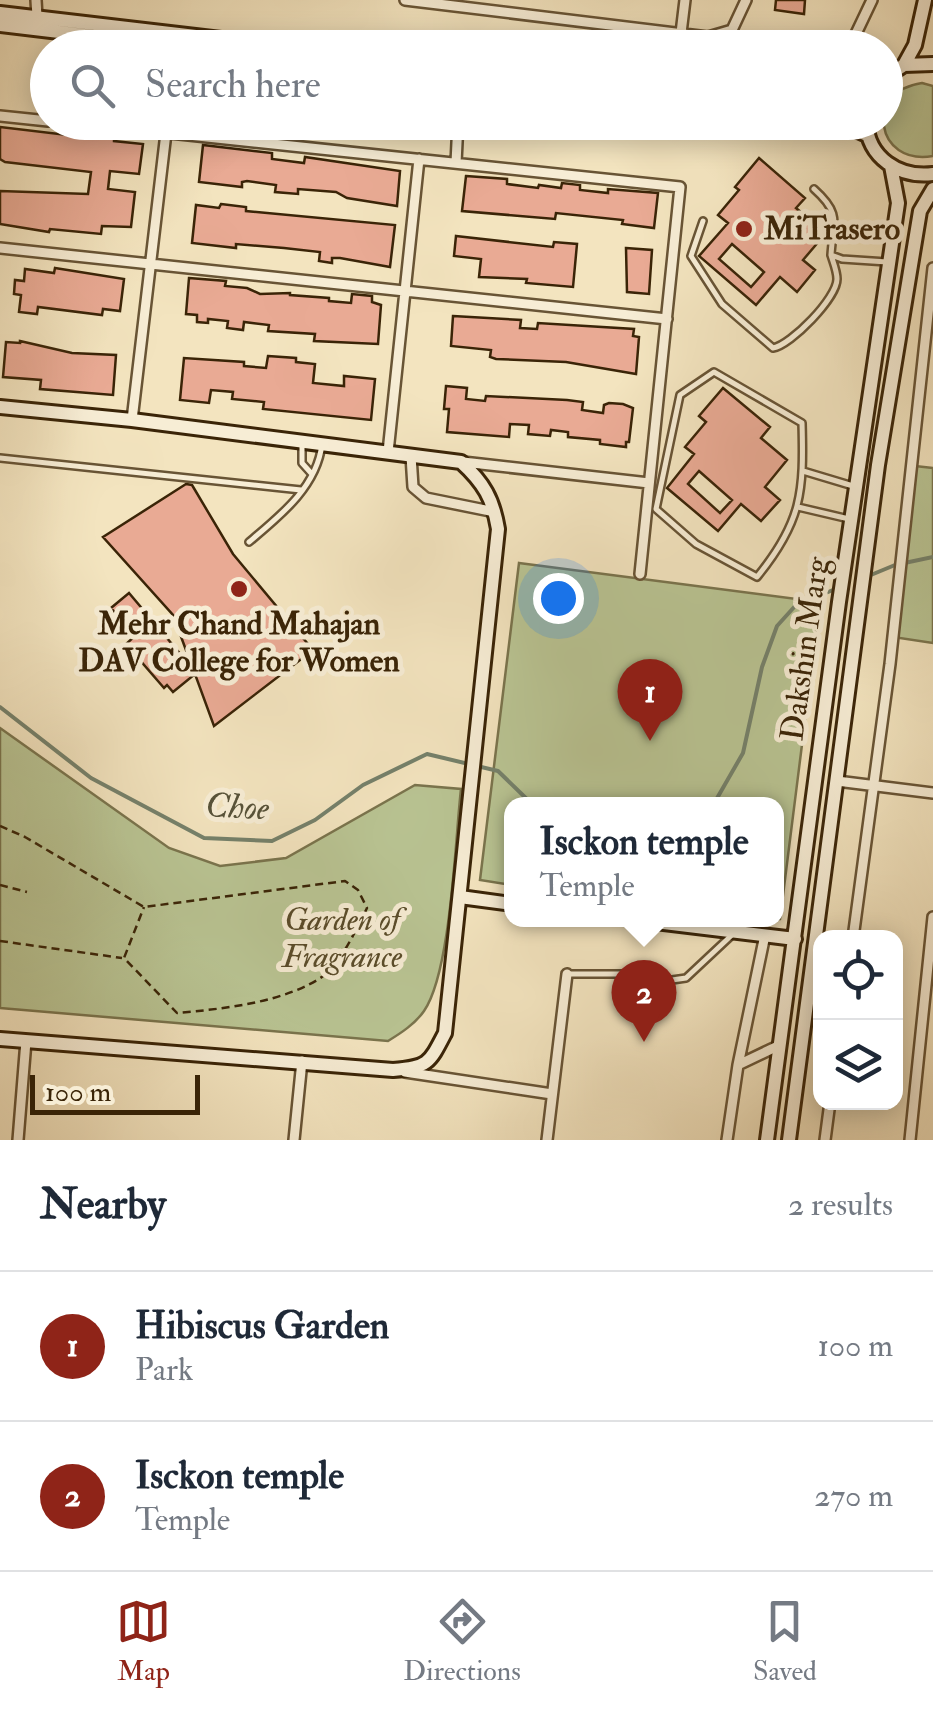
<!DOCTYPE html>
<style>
body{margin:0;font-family:"IM FELL Double Pica",serif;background:#f2f2f3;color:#1f2937}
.controls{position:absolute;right:30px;bottom:30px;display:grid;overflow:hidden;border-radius:20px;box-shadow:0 5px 25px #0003}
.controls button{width:90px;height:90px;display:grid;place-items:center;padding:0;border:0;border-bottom:2px solid #e0e1e3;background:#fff;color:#1f2937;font:50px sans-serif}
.scale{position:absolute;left:30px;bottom:25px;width:170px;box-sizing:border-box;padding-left:10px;border:5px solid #3a2407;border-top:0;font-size:28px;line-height:35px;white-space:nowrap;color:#3a2407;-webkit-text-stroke:8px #f7edd5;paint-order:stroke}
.you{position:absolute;left:558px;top:598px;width:35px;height:35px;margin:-25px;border:8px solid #fff;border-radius:50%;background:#1a73e8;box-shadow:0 0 0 15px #1a73e833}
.badge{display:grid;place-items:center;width:65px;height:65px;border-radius:50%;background:#8f2418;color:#fff;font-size:32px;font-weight:700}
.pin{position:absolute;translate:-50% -82px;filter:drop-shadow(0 2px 5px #0008)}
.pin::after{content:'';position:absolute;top:52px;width:35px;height:30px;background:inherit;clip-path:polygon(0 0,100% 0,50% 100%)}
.popup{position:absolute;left:504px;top:797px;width:280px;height:130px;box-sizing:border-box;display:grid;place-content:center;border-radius:20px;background:#fff;filter:drop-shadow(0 2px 8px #0005);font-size:32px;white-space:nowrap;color:#747a83}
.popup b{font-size:38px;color:#1f2937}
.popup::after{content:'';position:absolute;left:50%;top:100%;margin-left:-20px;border:20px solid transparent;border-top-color:#fff}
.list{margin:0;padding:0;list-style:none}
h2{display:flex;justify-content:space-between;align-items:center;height:130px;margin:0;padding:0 40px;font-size:42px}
h2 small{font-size:32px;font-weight:400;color:#747a83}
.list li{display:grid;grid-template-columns:65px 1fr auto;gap:30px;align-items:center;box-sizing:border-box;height:150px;padding:0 40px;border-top:2px solid #e0e1e3}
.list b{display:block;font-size:38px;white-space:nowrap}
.list p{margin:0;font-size:32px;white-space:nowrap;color:#747a83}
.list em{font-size:32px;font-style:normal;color:#747a83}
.icon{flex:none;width:55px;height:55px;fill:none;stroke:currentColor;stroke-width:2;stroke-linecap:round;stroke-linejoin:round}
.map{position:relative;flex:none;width:933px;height:1140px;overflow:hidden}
.search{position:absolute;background:#fff;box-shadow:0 5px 25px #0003;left:30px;right:30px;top:30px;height:110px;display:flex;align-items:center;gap:25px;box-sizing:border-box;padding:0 35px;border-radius:55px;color:#747a83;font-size:38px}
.sheet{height:430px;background:#fff}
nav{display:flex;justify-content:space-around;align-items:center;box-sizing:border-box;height:140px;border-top:2px solid #e0e1e3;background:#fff;font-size:28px;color:#747a83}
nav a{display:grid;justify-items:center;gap:5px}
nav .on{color:#8f2418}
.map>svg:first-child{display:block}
.green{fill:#b9c493;stroke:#7a744d;stroke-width:2.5}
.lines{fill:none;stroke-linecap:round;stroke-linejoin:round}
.stream{stroke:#75816b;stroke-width:4}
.building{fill:#e9aa94;stroke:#3a2407;stroke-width:2.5;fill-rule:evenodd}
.lane-casing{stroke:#685435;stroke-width:10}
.street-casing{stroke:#685435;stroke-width:14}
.secondary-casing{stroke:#3a2407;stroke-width:18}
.path{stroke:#3a2407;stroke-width:2.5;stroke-dasharray:8 5;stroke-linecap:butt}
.lane{stroke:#f7edd5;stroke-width:5}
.street{stroke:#f7edd5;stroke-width:9}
.secondary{stroke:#f7edd5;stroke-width:12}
.poi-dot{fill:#8f2418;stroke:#f7edd5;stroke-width:4}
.labels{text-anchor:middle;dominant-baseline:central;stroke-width:10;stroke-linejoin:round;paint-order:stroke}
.poi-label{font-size:32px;font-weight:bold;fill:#3a2407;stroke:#f7edd5;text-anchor:start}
.street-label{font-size:32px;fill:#3a2407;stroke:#f7edd5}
.park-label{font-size:32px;font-style:italic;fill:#5a4c2a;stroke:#f7edd5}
.water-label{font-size:35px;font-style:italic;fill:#575239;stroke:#f7edd5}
</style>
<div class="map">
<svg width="933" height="1140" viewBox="0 0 933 1140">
<rect width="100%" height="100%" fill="#f3e4bf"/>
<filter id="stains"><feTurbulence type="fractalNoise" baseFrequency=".002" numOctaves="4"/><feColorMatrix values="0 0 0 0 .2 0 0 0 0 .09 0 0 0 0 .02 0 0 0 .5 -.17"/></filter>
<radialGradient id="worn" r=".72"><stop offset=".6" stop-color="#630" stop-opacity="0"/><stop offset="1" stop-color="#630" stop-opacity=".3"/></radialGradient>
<!-- green -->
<path class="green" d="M922 83 933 86V156C875 166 864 91 922 83Z
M915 466 933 468V643L893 637Z
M519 563 820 602 780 919H776V804H512L511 885 480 880Z
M0 728 169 848 220 866 286 858 415 785 461 789C455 841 451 972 424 1011 415 1024 401 1033 388 1041L0 1008Z"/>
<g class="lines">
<!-- stream -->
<path class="stream" d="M866 577 895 565 933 557
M0 707 91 778 204 838 272 841 315 820 363 785 427 754 498 771 532 804
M705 804 716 800 743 753 762 667 777 626 796 605 838 588"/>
</g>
<!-- building -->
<path class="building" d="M776 0H805L804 14 775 10Z
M0 127 92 138 93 135 114 137V141L143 144 139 174 110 171 108 189 135 192 131 227 102 226 101 234 50 229 49 232 0 224V191L88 194 91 172 5 162 0 159Z
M203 145 272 153V159L304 163 305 157 400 171 397 206 347 198 336 192 298 189V194L275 192 276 185 247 181 242 182V187L199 182Z
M759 158 805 198 796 208 826 233 803 260 815 270 797 292 780 277 756 305 699 256 728 223 718 215 739 190 735 187ZM732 244 764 272 751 287 719 259Z
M466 176 507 179V184L538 188 539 185 561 188 562 183 580 185V190L608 193V189L658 193 654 228 622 224 623 220 556 213 555 219 462 211Z
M221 204 246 207V211L395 225 390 267 340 258H332V263L319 261 320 252 284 248 236 244V248L192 243 196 205 219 208Z
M456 236 553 247 554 242 577 244 573 287 526 283 527 279 479 277 481 259 454 256Z
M626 248 652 250 649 294 627 292Z
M55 268 124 279 120 311 103 309 102 315 38 307 37 314 19 312 21 295 14 294 15 280 24 281 25 269 54 273Z
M189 278 226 281 225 286 247 288 260 294 290 293V295L329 298V301L351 303 352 294 372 296V302L381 305 378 344 314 341 315 334 268 331 269 325 244 322 243 330 227 328 228 321 208 319V323L197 322V315L186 314Z
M453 316 521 320 520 328 537 329 538 323 634 329 633 336 639 337 636 374 566 362 496 359 490 357 491 350 451 346Z
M20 341 72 353 116 355 113 395 40 389 41 380 3 377 6 342 20 343Z
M268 356 296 358V362L315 364 313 383 344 386V376L375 379 371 420 263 409 264 402 232 399 233 392 211 390 209 403 180 400 184 358 244 362V366L266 368Z
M446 386 467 388 466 399 485 401 486 396 567 400 583 402 582 410 603 413 604 405 609 403 623 404 633 408 629 442H626V447L600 444V440L568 437V432L551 430 550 436 528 434 529 425 510 424 509 437 447 432 449 409H444Z
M723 388 770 427 761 438 787 460 765 487 780 500 761 521 741 504 718 531 667 488 694 454 685 447 706 422 699 416ZM699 471 732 500 720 513 688 484Z
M186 484 192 485 233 554 313 650 214 726 195 674 173 692 167 685 164 688 126 644 135 636 111 608 129 593 193 669 173 615 103 537Z"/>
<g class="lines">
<!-- lane casing -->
<g class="lane-casing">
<path id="lane" d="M814 189C842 214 833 222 831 255L842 259 887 262
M703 221 691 256 722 304 773 348C791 345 837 298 837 279 837 271 833 262 831 255
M714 372 802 423C804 492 802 522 757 577L696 544 656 509 680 395Z
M302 444V463L311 473
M0 458 301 490
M803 471 853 486
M798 507 849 519
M249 542C280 516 317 487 322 444
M567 974H636L658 982 686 978 734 933"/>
</g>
<!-- street casing -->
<g class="street-casing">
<path id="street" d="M36 0 37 17
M405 0 708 37 732 30 746 0
M681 33 685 0
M854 48 853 40 872 0
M0 116 48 121
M66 122 680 187 640 574
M456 163 458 122
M0 248 667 319
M132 420 166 133
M388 452 419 159
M411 456 413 487 426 498 495 512
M463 462 649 483
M837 781 933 793
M853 938 890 664 933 268
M738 1065 780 1045
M405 1072 552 1094
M18 1140 26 1041
M294 1140 302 1061
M547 1140 567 974
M727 1140 738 1065 765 935
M825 1140 830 1102
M910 1140 933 917"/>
</g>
<!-- secondary casing -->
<g class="secondary-casing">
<path id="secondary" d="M0 13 299 48
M0 25 193 48
M904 65 915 45 925 0
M886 77 904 65 933 64
M838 122 867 135
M866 122C868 158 899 178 933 174
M0 407 132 420 461 462C484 483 493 499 498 529L445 1033C429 1064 428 1067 393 1070L0 1039
M460 897 512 904
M639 920 795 939
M767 1140 839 602 898 203 891 166
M789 1140 878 465 920 211 933 189"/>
</g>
<!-- path -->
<path class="path" d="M0 826 25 837 144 907 345 881 358 890 367 908C358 926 341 962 326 974 289 1002 223 1009 177 1013L124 958 144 907
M0 885 27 892
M0 941 122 958"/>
<!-- lane -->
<use href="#lane" class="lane"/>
<!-- street -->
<use href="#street" class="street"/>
<!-- secondary -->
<use href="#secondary" class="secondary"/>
</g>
<!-- markers -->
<g class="poi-dot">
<circle cx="744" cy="229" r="10"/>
<circle cx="239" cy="589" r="10"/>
</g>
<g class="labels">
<!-- poi labels -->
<g class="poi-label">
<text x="764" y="229">MiTrasero</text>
<text x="239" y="624" text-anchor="middle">Mehr Chand Mahajan<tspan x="239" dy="37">DAV College for Women</tspan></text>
</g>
<!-- street labels -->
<g class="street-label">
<text transform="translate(805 649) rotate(-82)">Dakshin Marg</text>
</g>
<!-- park labels -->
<g class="park-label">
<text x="342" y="920">Garden of<tspan x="342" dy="37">Fragrance</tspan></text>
</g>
<!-- water labels -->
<g class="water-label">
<text transform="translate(237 807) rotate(3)">Choe</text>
</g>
</g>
<rect width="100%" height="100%" filter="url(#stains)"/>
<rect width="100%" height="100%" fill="url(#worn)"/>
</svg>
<div class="controls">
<button><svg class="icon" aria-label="locate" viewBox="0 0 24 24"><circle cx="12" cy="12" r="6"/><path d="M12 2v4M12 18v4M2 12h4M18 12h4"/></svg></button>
<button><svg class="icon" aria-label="layers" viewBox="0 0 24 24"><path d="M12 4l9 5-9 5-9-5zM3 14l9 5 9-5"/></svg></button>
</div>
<div class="scale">100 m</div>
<div class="you"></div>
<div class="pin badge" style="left:650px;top:741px">1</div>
<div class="pin badge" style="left:644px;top:1042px">2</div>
<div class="popup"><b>Isckon temple</b>Temple</div>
<div class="search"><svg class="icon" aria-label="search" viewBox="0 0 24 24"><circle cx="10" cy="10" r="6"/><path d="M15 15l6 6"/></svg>Search here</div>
</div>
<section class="sheet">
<h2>Nearby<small>2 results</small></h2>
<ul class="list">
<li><span class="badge">1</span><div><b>Hibiscus Garden</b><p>Park</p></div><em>100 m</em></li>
<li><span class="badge">2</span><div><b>Isckon temple</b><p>Temple</p></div><em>270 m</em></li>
</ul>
</section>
<nav>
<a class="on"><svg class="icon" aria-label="map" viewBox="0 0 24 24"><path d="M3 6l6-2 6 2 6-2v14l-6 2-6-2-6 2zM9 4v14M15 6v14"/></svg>Map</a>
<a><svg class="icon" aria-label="directions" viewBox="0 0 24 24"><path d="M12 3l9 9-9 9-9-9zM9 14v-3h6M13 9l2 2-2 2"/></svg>Directions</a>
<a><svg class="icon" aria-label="saved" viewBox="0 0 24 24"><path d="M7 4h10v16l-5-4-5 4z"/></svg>Saved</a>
</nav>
